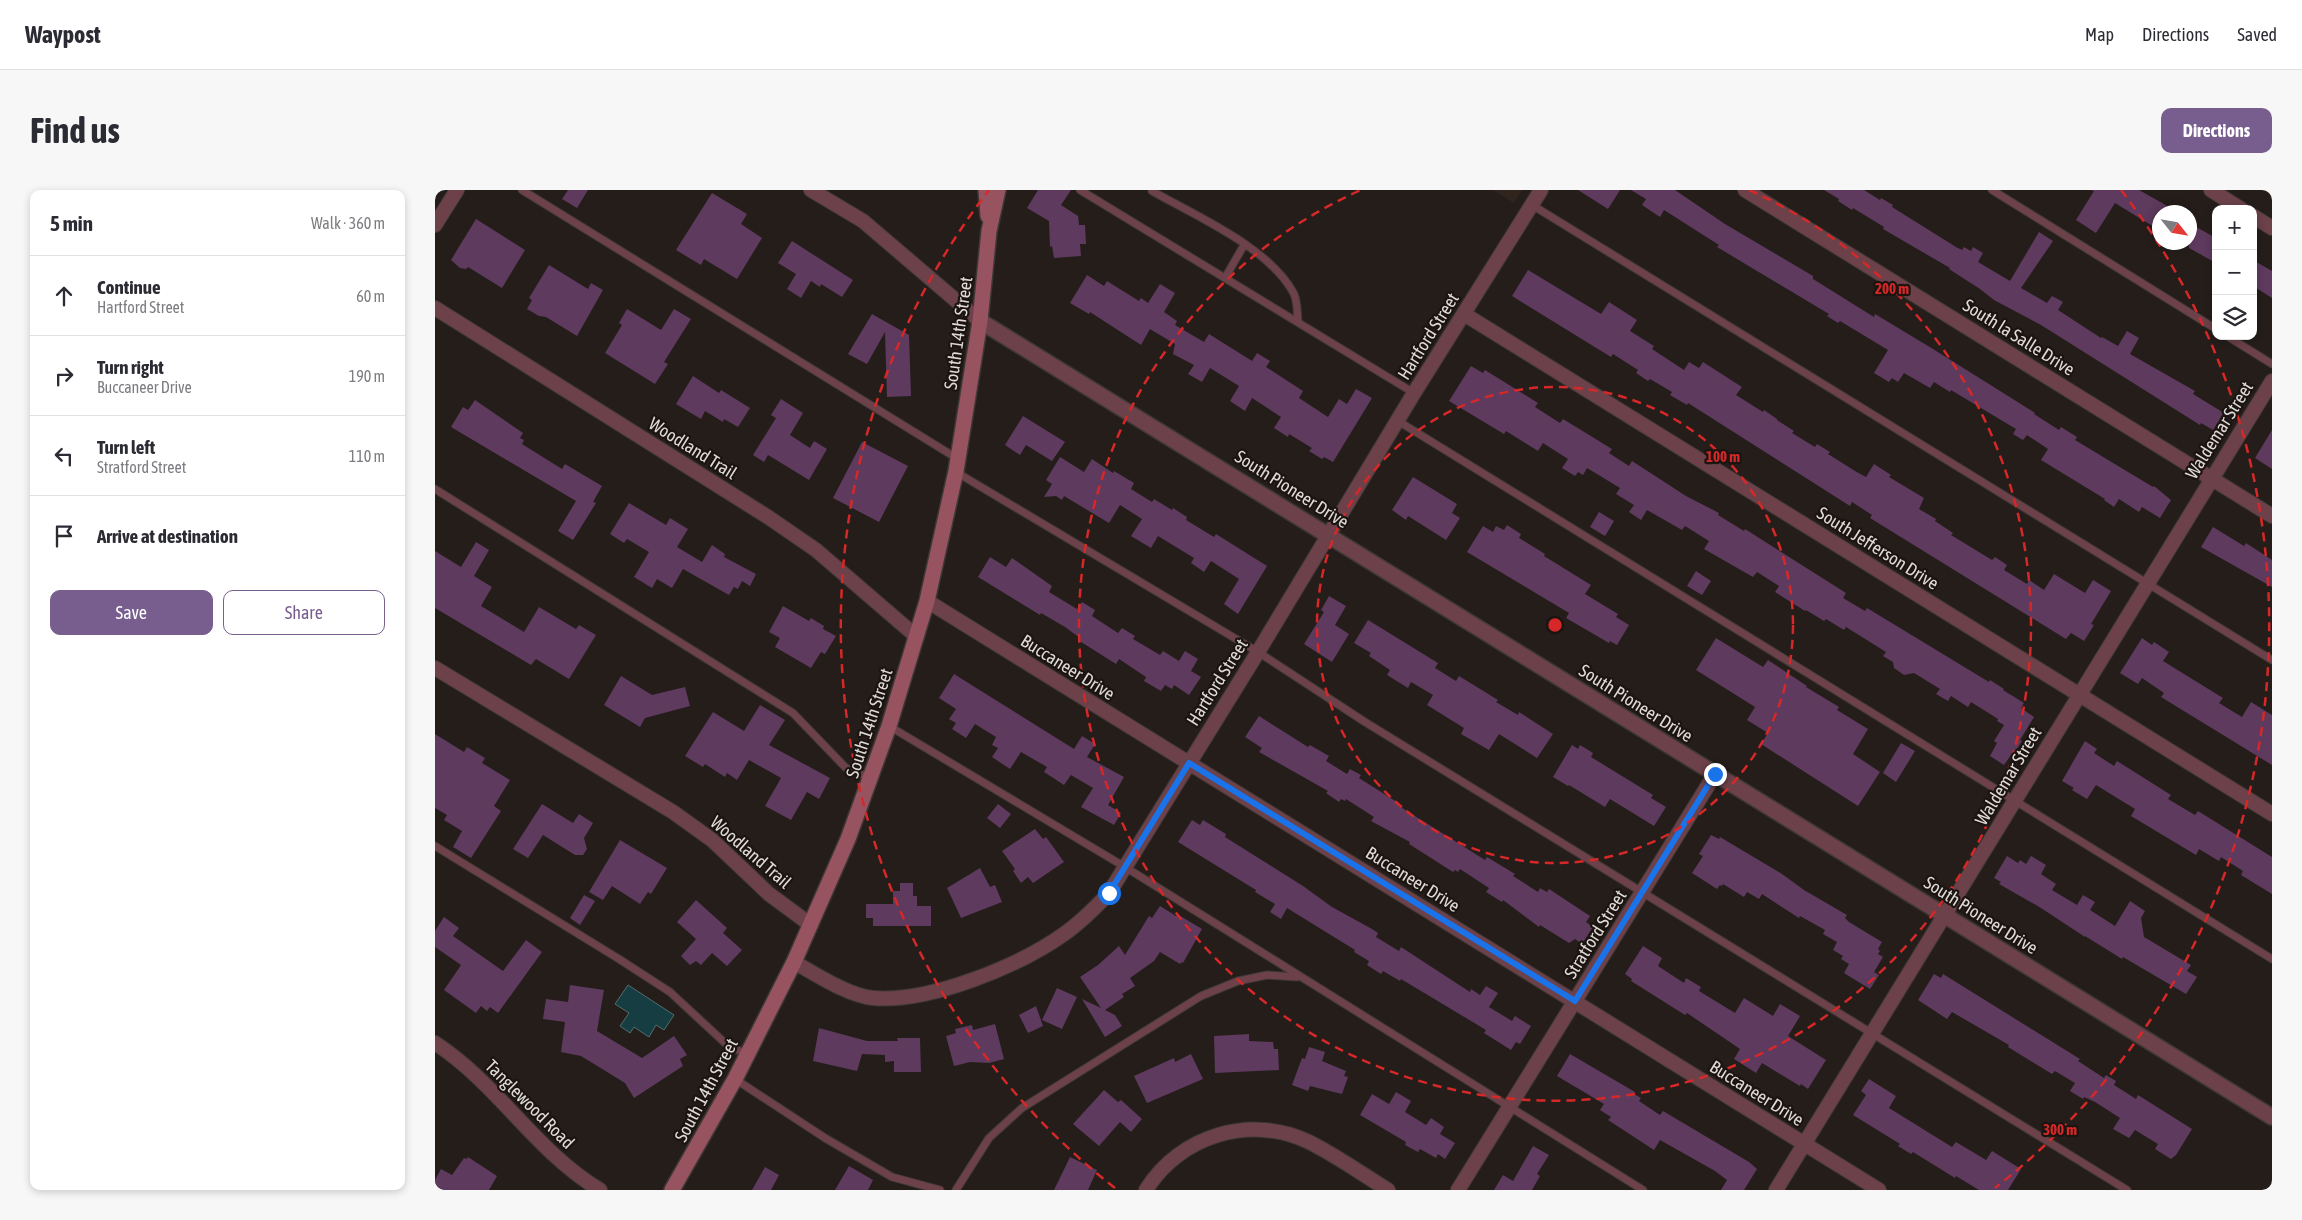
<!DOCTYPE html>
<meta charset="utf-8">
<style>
body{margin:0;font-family:"Asap Condensed",sans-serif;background:#f7f7f7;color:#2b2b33}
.controls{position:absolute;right:15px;top:15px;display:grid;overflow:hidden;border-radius:10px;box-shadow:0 2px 8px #0003}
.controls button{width:45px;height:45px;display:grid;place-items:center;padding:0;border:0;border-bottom:1px solid #e1e1e2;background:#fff;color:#2b2b33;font:25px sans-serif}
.compass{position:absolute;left:1717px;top:15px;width:45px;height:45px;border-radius:50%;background:#fff;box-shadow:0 2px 8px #0003;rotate:121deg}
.stop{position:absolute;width:15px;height:15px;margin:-11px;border:4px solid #1a73e8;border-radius:50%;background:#fff}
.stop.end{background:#1a73e8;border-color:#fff;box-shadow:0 1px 5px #0008}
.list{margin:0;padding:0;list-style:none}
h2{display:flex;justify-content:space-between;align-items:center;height:65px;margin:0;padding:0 20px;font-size:21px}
h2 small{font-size:16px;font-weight:400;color:#7c7c81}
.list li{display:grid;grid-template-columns:32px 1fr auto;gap:15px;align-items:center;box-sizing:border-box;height:80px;padding:0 20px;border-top:1px solid #e1e1e2}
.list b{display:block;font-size:19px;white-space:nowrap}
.list p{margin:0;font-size:16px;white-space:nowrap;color:#7c7c81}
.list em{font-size:16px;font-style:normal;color:#7c7c81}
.actions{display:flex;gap:10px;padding:15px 20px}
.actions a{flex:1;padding:11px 0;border:1px solid #775e8e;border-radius:10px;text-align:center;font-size:18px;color:#775e8e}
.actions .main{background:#775e8e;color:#fff}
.icon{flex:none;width:28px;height:28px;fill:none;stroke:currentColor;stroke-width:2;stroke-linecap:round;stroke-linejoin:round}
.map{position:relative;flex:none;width:1837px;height:1000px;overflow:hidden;border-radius:10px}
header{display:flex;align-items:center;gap:30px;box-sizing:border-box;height:70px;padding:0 25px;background:#fff;border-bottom:1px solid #e1e1e2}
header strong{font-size:24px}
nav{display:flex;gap:28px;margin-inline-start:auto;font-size:18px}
.intro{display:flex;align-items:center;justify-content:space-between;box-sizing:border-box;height:120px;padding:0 30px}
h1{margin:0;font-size:35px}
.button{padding:12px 22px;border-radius:10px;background:#775e8e;color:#fff;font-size:18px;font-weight:700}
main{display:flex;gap:30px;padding:0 30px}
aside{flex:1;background:#fff;border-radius:10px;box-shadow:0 2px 8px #0003}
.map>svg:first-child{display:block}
.built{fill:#31241d}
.water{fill:#163e42;stroke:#536d6f}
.building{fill:#5e3a5e}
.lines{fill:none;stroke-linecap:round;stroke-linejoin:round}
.service-casing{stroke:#3e3835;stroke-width:9}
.minor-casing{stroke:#3e3835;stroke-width:16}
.tertiary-casing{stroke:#3e3835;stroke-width:18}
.secondary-casing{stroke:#3e3835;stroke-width:18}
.service{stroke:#6c4149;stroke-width:7}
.minor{stroke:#6c4149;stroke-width:14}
.tertiary{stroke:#6c4149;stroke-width:15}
.secondary{stroke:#975360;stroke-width:15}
.route{stroke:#1a73e8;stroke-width:6}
.ring{fill:none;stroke:#d62828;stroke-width:2.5;stroke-dasharray:9 6}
.labels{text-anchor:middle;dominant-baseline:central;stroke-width:4.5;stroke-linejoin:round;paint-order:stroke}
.street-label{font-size:18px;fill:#e0dbd8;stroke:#1b1411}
.centre{fill:#d62828;stroke:#1b1411;stroke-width:2.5}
.ring-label{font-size:15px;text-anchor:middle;font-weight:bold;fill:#d62828;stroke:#1b1411;stroke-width:4.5;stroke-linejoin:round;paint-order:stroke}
</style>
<header>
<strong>Waypost</strong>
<nav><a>Map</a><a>Directions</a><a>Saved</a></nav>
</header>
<div class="intro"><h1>Find us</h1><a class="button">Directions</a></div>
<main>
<aside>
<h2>5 min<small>Walk · 360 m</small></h2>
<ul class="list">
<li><svg class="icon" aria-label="ahead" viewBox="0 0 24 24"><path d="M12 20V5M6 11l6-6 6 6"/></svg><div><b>Continue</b><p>Hartford Street</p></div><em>60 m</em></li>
<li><svg class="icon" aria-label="right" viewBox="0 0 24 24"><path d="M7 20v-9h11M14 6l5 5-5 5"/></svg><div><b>Turn right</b><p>Buccaneer Drive</p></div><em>190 m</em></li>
<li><svg class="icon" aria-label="left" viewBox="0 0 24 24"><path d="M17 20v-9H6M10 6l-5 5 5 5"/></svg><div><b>Turn left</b><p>Stratford Street</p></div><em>110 m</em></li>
<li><svg class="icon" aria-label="arrive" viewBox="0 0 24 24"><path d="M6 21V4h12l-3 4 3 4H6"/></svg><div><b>Arrive at destination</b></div></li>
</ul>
<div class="actions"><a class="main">Save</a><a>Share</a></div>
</aside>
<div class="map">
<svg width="1837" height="1000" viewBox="0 0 1837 1000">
<rect width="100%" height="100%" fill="#241d1a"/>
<!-- built -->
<path class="built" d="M1058 0H1087L1079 13Z"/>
<!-- water -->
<path class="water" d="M193 795 239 825 229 840 221 835 214 847 199 837 195 843 185 836 194 823 180 814Z"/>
<!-- building -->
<path class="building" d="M133 0H153L142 18 127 9Z
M603 0H636L626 15 643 26 644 35H650L651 54H645L646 66 619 68 617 56 615 57 614 31 592 18Z
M1143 0H1185L1173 19Z
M1196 0H1240L1290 34 1378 86V89L1439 127 1440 124 1498 159 1600 223 1599 224 1624 240 1626 237 1642 247 1640 250 1718 297 1719 296 1736 310 1725 328 1707 317 1704 322 1684 309 1679 317 1669 310 1670 309 1606 270 1613 259 1592 245 1588 250 1578 244 1581 239 1516 200 1515 202 1499 192 1495 198 1469 183 1463 192 1457 188 1454 192 1439 183 1453 160 1405 131 1403 133 1392 126 1394 124 1282 57 1284 55 1229 20 1225 27 1207 15 1211 9Z
M1389 0H1429L1445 10 1446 8 1458 15 1457 17 1521 57 1527 60 1529 57 1536 61 1538 57 1548 63 1543 72 1575 91 1604 42 1618 51 1586 98 1612 113 1617 106 1628 112 1623 120 1666 148 1667 147 1683 156 1692 141 1704 148 1695 164 1760 201 1758 204 1789 223 1778 240 1766 233 1765 235 1606 135 1559 110 1545 99 1514 79 1515 78 1448 39 1449 37 1418 18 1417 20 1403 11 1404 9Z
M1656 0H1704L1743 22H1724V40L1680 13 1661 43 1641 30 1659 1Z
M277 3 312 24 306 34 327 48 302 89 269 69 266 75 241 60Z
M41 29 90 60 67 98 33 77 31 79 25 78 16 70Z
M1754 33 1781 48V73L1754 58Z
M357 51 418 90 407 107 386 94 385 97 376 91 366 108 352 99 361 84 343 73Z
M1818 70 1837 81V108L1818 96Z
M114 75 153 99 156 93 168 100 142 146 111 127 104 126 92 119 97 110 94 108Z
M1093 80 1166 124 1174 112 1202 130 1195 141 1219 156 1217 159 1249 180 1254 172 1264 178 1268 172 1307 197 1301 205 1328 222 1329 220 1342 229V230L1359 241 1357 243 1380 257 1382 254 1395 262 1393 264 1420 281 1431 287 1439 274 1456 285 1454 287 1489 308 1484 319 1501 329 1500 331 1518 343 1516 345 1557 370 1560 367 1572 375 1569 380 1592 394 1594 390 1609 400 1619 384 1650 403 1658 390 1676 401 1656 434 1659 435 1649 451 1636 443 1631 449 1435 328 1437 325 1417 312 1415 316 1253 213 1252 215 1235 205 1237 202 1215 189 1213 191 1201 183 1203 180 1178 164 1176 167 1077 106Z
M652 85 669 96 672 91 704 111 706 108 713 113 725 94 740 103 729 122 742 131 740 135 769 152 774 144 817 171 822 163 835 171 831 177 868 201 864 208 893 227 904 209 912 214 921 199 937 208 898 272 889 267 887 269 874 261 877 258 854 244 853 247 839 238 846 227 817 208 810 221 795 211 804 196 775 178 767 192 753 184 759 175 738 164 740 154 715 139 706 155 655 122 654 124 635 113Z
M192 119 226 140 239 119 256 129 229 172 233 174 220 194 170 163 187 135 184 133Z
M437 124 474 145 476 206 452 207 450 142 432 174 413 164Z
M1036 176 1048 183 1050 180 1103 213 1100 217 1125 233 1128 229 1177 259 1174 263 1194 276 1197 271 1251 306 1284 323 1283 325 1309 341 1310 339 1411 403 1408 408 1430 421 1432 418 1554 492 1555 490 1569 499 1568 500 1589 513 1586 518 1599 527 1585 550 1587 551 1579 563 1578 562 1569 575 1555 566 1562 553 1559 551 1569 535 1562 531 1563 529 1536 512 1533 517 1516 506 1513 511 1501 504 1505 499 1479 483 1469 485 1459 478 1458 472 1448 466 1451 462 1411 437 1409 440 1391 429 1389 431 1371 420 1370 421 1340 402 1344 396 1322 382 1318 387 1269 359 1274 351 1250 336 1247 340 1212 320 1206 330 1194 322 1199 315 1181 304 1185 298 1152 278 1148 285 1143 282 1140 286 1127 278 1133 269 1108 253 1103 261 1071 241 1069 244 1014 211Z
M258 186 284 203 286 200 315 218 303 237 289 229 288 232 270 221 266 229 241 214Z
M346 209 368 223 355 245 375 258 379 251 392 259 374 290 333 265 329 272 318 265 341 228 336 225Z
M40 210 88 243 85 248 89 250 87 254 127 279 130 274 167 296 158 312 161 313 138 350 123 341 141 311 16 237 28 217 33 220Z
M588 226 630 252 617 271 591 255 585 265 570 255Z
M1837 240V279L1820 268Z
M427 252 473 276 444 332 398 308Z
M625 267 649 282 657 269 678 283 679 281 699 293 696 299 717 312 719 309 737 320 738 318 752 327 751 330 779 347 781 344 832 376 803 424 789 414 804 389 776 371 769 382 756 373 759 368 723 346 716 358 696 346 707 329 685 315 674 333 629 306 627 310 621 306 609 307 617 294 611 290Z
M978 287 1022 314 1017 323 1025 328 1011 350 973 326 971 330 957 320Z
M194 313 231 335 235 328 253 339 242 357 267 372 277 355 290 364 289 367 321 384 315 396 307 391 303 399 299 397 294 405 248 379 237 398 222 389 217 398 199 387 214 362 192 349 189 353 175 344Z
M1164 322 1179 331 1170 346 1155 337Z
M1072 335 1086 344 1084 348 1110 364 1109 366 1156 395 1150 404 1183 424 1181 427 1194 435 1182 455 1175 451 1174 453 1131 428 1134 423 1032 362 1048 336 1058 342 1061 336 1069 340Z
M1778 337 1809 356 1811 353 1837 370V397L1766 357Z
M41 352 54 360 39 386 57 397 46 416 89 442 104 417 141 439 144 435 161 445 134 489 101 469 96 475 0 418V361L26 377Z
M555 367 571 377 577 368 617 396 614 402 642 419 647 412 660 420 657 426 683 443 687 438 700 446 698 449 725 465 728 461 744 471 750 461 763 469 756 481 766 487 754 505 739 495 737 499 730 495 726 501 709 491 711 487 684 469 681 474 643 450 645 448 630 437 606 423 605 425 543 387Z
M1261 381 1276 391 1267 405 1252 396Z
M894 406 911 416 900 435 914 444 897 472 869 454 889 422 886 420Z
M348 416 374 431 376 428 389 436 388 439 401 446 390 464 386 462 376 478 340 457 345 448 334 442Z
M933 430 1003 473 1000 478 1021 491 1024 486 1063 510 1061 512 1083 525 1084 522 1118 544 1102 568 1064 544 1054 560 1026 544 1029 538 992 515 998 505 976 492 973 498 952 485 955 480 934 466 936 463 919 453Z
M1281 448 1328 477 1333 470 1372 496 1371 497 1404 517 1402 520 1433 539 1418 564 1445 582 1423 616 1326 554 1333 543 1312 530 1320 517 1261 480Z
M1707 448 1717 455 1719 452 1734 462 1728 471 1788 508 1784 513 1807 527 1816 512 1837 525V575L1726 507 1729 503 1707 488 1703 494 1685 483Z
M519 484 639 559 647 546 660 554 652 567 689 587 673 615 686 623 679 635 646 617 658 598 636 585 629 595 609 582 612 577 586 562 575 579 557 567 563 558 557 555 561 547 540 534 531 548 517 539 521 533 514 529 521 519 504 508Z
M186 486 217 505 250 497 255 516 210 528 205 537 169 515Z
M325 515 350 530 334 555 395 588 384 609 372 602 356 630 330 616 346 588 314 570 302 590 292 583 290 587 270 574 268 577 250 566 278 522 309 541Z
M824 526 873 557 875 555 894 566 891 571 912 584 915 579 926 585 924 588 965 614 964 616 1050 670 1052 667 1080 684 1078 686 1103 702 1105 698 1112 702 1114 699 1155 726 1151 732 1158 737 1147 754 1140 749 1134 753 1105 735 1104 737 1068 710 1067 712 1051 702 1054 698 1025 679 1023 682 1020 680 1018 682 974 654 975 652 936 631 939 627 911 609 910 611 906 609 904 612 891 603 893 601 824 562 827 558 810 547Z
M0 544 29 562 32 557 50 568 47 573 75 590 59 616 66 621 36 668 18 657 27 641 9 630 12 625 0 618Z
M1650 551 1662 559 1659 563 1679 576 1682 571 1736 605 1733 609 1760 625 1763 621 1837 667V704L1806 685 1808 681 1786 667 1784 671 1764 659 1761 665 1696 626 1700 619 1661 595 1652 609 1637 600 1639 598 1627 591Z
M1466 553 1480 561 1461 592 1448 583Z
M1137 555 1143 559 1145 555 1158 563 1156 567 1218 605 1216 608 1231 617 1219 636 1175 609 1170 617 1134 595 1133 596 1118 587Z
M107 614 138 633 144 624 158 633 149 648 152 659 148 665H140L108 645 93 668 78 659Z
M563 614 576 624 565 638 552 628Z
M757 630 765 635 768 630 791 644 790 647 868 696 897 717 937 739 943 743 941 747 964 761 966 757 1035 802 1036 799 1045 805 1051 796 1063 803 1054 817 1077 831 1080 826 1096 836 1085 854 1081 852 1076 860 1049 843 1051 840 966 789 965 791 948 781 946 784 932 775 934 771 919 762 920 760 852 718 846 729 835 722 840 714 820 702 821 700 743 652Z
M600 639 608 649 611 647 629 672 598 693 593 687 586 693 578 681 580 679 567 661Z
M1276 645 1284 649 1285 647 1347 684 1369 700 1412 725 1410 728 1414 732 1447 752 1443 759 1445 761 1443 764 1448 767 1439 782 1444 785 1435 799 1409 783 1414 774 1406 769 1408 766 1398 760 1402 752 1388 744 1390 740 1365 726 1364 728 1327 704 1324 709 1312 702 1309 707 1288 694 1287 696 1285 695 1282 699 1257 683 1268 666 1264 664Z
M185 650 232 678 216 704 213 702 205 714 177 696 168 710 154 702Z
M1572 666 1583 673 1585 670 1591 674 1596 666 1611 675 1606 684 1621 694 1617 700 1642 715 1648 705 1660 712 1655 720 1680 736 1695 711 1710 721 1706 728 1709 747 1756 775 1752 781 1762 787 1751 804 1688 767 1687 769 1650 746V747L1606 718 1564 694 1566 692 1559 688Z
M545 678 555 697 560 695 567 712 526 728 512 698Z
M465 693H478V706H482V716H496V736H438V728H431V714H458V701H465Z
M149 705 160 711 145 735 135 728Z
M261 710 292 738 288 743 307 760 292 776 277 763 266 775 261 771 255 775 246 766 261 749 242 732Z
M725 716 741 726 742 724 767 739 748 773 747 772 745 774 725 762 719 771 695 788 700 796 687 804 689 807 670 820 680 825 687 836 670 847 647 809 666 818 645 787 663 775 684 756 690 765 714 726 717 728Z
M9 727 24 738 18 746 68 781 91 750 107 762 63 823 55 817 52 821 46 816 41 823 9 800 26 775 0 757V741Z
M1208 756 1227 768 1223 776 1226 778 1249 793 1251 788 1266 797 1264 801 1300 823 1309 808 1338 826 1345 814 1365 826 1353 846 1391 870 1373 899 1366 894 1365 896 1327 873 1321 883 1299 869 1305 859 1252 823 1250 825 1196 791 1197 789 1190 784Z
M1499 784 1506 788 1508 784 1645 869 1643 871 1669 888 1671 885 1681 891 1679 895 1701 909 1703 905 1757 939 1741 965 1736 969 1720 959 1723 954 1700 940 1694 948 1678 939 1685 928 1660 912 1649 907 1648 909 1635 901 1640 893 1620 881 1617 884 1573 857 1574 855 1517 822 1512 829 1483 810Z
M135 795 169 800 162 841 207 868 239 846 252 865 245 869 248 876 199 908 190 893 146 866 126 862 130 832 108 829 111 809 133 812Z
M622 798 642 807 627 839 607 830Z
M601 816 608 836 593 843 584 825Z
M560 834 569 869 554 873 535 872 519 876 511 846 521 843 520 839 537 835 538 840Z
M384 838 432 851H463L462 848H485L486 882H459V871L450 872V865L427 864 422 881 378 871Z
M814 844V851L838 852 839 859H843L844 880 780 883 779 846Z
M874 857 890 862 887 871 911 881 909 886 913 887 907 904 875 896 873 901 857 895 867 868 870 869Z
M756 864 768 889 712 913 699 886 739 868 740 872Z
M1135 864 1200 902 1199 904 1206 908 1204 911 1225 925 1228 921 1314 972 1322 979 1309 1000H1286L1292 990 1280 981 1225 950 1219 960 1173 930 1176 927 1165 920 1169 914 1122 886Z
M1434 889 1461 906 1454 918 1517 957 1521 952 1551 970 1557 961 1586 979 1573 1000H1544L1521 986 1520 988 1478 962 1476 964 1463 956 1465 954 1418 925 1431 905 1426 901Z
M669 900 683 912 686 910 707 929 696 942 685 932 664 956 638 934Z
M961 902 976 911 970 922 991 935 996 928 1009 937 1005 944 1020 953 1010 969 1003 964 1001 968 985 959 983 962 970 955 971 952 925 925 937 904 954 914Z
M1098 956 1114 965 1102 984 1105 986 1097 1000H1059L1068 985 1078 991Z
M33 967 62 986 54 1000H0V990L6 979 17 985 29 968 32 969Z
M635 967 662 980 653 1000H619Z
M414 976 438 990 433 1000H400Z
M330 977 344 985 336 1000H317Z"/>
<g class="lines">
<!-- service casing -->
<g class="service-casing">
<path id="service" d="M87 0 523 269
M645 0 979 203
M1557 0 1781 139
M717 1C761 26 833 57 858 102 863 110 862 123 863 132
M1097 15 1837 470
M790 88 809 55
M1792 146 1837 174
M963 231 1837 769
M521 282 823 462 930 532 1692 1000
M0 299 358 523 411 578 435 588
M454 536 690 677 1208 1000
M0 656 184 769 235 802 290 853 312 865
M300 889 390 948 457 987 505 1000
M521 1000 554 948 587 918 766 806 803 791 832 785 862 787"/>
</g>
<!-- minor casing -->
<g class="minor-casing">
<path id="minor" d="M376 0 428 31 545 131
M1310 0 1837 326
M1776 0 1806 19
M1818 26 1837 38
M0 35 22 0
M0 118 333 327 381 360 482 447
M1029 124 1837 624
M492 411 1444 1000
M0 478 238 622 277 650 334 704 376 735
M359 772C380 784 414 806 438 808 494 813 584 776 629 744 646 732 660 718 674 703L823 462 979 203 1106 0
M0 853C63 894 101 962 165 1000
M711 1000C745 945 816 924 874 952 902 966 927 984 953 1000
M1023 1000 1280 584
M1341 1000 1837 191"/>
</g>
<!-- tertiary casing -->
<g class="tertiary-casing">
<path id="tertiary" d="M545 131 1837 927"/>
</g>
<!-- secondary casing -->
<g class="secondary-casing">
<path id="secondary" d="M551 0 553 26
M237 1000 300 889 359 772 413 649 454 536 492 411 521 281 545 131 554 41 563 0"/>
</g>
<!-- service -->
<use href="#service" class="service"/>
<!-- minor -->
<use href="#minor" class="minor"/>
<!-- tertiary -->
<use href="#tertiary" class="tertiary"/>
<!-- secondary -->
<use href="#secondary" class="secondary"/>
</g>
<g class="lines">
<!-- route -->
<path class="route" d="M674 703 754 573 1140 811 1280 584"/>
</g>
<!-- distance rings -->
<g class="ring">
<circle cx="1120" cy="435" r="238"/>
<path d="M1314 0A476 476 0 1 1 926 0"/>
<path d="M680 998A714 714 0 0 1 554 0M1686 0A714 714 0 0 1 1560 998"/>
</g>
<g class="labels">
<!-- street labels -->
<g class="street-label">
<text transform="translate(523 143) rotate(-82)">South 14th Street</text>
<text transform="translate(993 146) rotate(-58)">Hartford Street</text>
<text transform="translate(1584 147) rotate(32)">South la Salle Drive</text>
<text transform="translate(1784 240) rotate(-58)">Waldemar Street</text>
<text transform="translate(258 258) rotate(32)">Woodland Trail</text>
<text transform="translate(857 299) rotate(32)">South Pioneer Drive</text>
<text transform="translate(1443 358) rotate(32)">South Jefferson Drive</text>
<text transform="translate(633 477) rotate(32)">Buccaneer Drive</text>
<text transform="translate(782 492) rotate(-58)">Hartford Street</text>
<text transform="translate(1201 513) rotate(32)">South Pioneer Drive</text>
<text transform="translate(434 533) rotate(-72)">South 14th Street</text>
<text transform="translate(1573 586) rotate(-59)">Waldemar Street</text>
<text transform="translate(316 662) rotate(41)">Woodland Trail</text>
<text transform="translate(978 689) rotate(32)">Buccaneer Drive</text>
<text transform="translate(1546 725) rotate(32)">South Pioneer Drive</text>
<text transform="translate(1160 744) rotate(-58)">Stratford Street</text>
<text transform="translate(271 900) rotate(-62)">South 14th Street</text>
<text transform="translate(1322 903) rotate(32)">Buccaneer Drive</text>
<text transform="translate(95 914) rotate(45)">Tanglewood Road</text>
</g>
</g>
<circle cx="1120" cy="435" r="8" class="centre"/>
<g class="ring-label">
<text x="1457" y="104">200 m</text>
<text x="1288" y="272">100 m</text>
<text x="1625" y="945">300 m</text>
</g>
</svg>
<div class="controls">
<button>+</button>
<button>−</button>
<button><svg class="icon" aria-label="layers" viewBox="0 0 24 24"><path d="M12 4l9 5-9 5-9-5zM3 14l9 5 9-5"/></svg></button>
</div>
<svg class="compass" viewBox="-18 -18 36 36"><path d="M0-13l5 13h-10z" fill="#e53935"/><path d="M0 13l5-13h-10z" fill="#7c7c81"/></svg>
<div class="stop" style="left:674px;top:703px"></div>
<div class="stop end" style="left:1280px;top:584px"></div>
</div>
</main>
